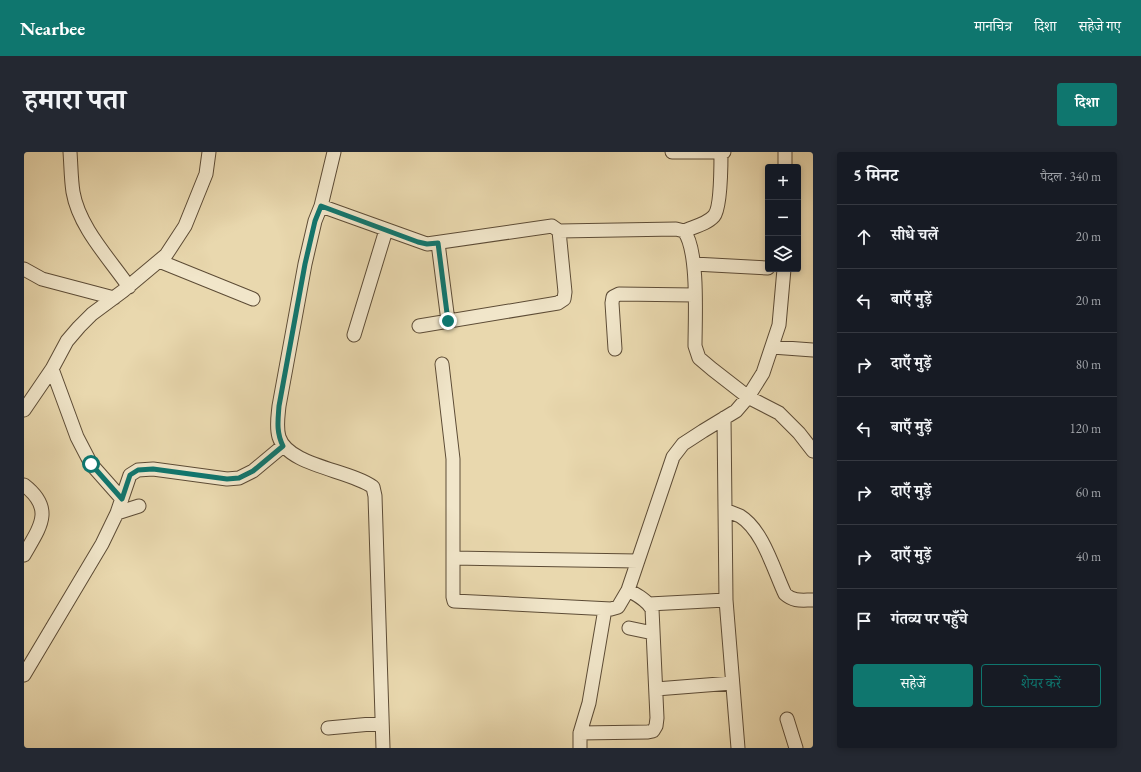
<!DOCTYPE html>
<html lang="hi">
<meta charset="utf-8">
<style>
body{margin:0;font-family:"EB Garamond","Noto Serif Devanagari",serif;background:#242831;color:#f1f3f6}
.controls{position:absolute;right:12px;top:12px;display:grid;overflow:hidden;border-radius:4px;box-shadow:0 2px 6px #0003}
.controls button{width:36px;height:36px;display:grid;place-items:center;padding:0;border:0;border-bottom:1px solid #363941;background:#171b24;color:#f1f3f6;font:20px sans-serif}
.stop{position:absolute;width:12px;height:12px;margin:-9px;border:3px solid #0f766e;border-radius:50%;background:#fff}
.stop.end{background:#0f766e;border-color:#fff;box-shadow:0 1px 4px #0008}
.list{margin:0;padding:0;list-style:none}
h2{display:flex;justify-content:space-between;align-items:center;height:52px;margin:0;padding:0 16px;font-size:17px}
h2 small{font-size:13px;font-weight:400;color:#9ea1a6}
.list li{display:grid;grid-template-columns:26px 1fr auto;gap:12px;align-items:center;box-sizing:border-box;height:64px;padding:0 16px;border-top:1px solid #363941}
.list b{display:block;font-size:15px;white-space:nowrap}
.list em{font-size:13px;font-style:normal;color:#9ea1a6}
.actions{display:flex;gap:8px;padding:12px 16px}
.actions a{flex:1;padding:9px 0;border:1px solid #0f766e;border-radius:4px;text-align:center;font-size:14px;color:#0f766e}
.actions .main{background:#0f766e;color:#fff}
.icon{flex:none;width:22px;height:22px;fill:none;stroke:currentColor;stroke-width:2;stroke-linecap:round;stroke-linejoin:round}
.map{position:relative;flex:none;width:789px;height:596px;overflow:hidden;border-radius:4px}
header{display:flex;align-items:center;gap:24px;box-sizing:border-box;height:56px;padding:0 20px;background:#0f766e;color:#fff}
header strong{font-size:19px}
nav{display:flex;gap:22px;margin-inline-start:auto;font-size:14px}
.intro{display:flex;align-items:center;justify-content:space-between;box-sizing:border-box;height:96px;padding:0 24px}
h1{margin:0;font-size:28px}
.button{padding:10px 18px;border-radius:4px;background:#0f766e;color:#fff;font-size:14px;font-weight:700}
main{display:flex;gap:24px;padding:0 24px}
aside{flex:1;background:#171b24;border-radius:4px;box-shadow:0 2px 6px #0003}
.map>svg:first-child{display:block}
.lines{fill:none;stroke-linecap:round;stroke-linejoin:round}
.minor-casing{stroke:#5d4c36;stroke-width:15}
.minor{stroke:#f1e6ca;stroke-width:13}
.route{stroke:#0f766e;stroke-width:5}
</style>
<header>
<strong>Nearbee</strong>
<nav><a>मानचित्र</a><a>दिशा</a><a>सहेजे गए</a></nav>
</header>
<div class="intro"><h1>हमारा पता</h1><a class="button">दिशा</a></div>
<main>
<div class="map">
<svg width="789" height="596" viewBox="0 0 789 596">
<rect width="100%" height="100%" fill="#e9d8ae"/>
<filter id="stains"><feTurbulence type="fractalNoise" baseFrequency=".005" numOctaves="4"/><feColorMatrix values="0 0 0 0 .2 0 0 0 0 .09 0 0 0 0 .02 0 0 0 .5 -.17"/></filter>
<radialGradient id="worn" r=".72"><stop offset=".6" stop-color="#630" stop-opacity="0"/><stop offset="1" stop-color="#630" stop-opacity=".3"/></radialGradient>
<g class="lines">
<!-- minor casing -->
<g class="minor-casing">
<path id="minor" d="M46 0C47 13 47 27 49 40 55 75 85 106 105 135
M310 0 297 54 291 69 281 112 255 254C254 264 252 275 255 285 264 314 326 318 349 335L351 344 359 596
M648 0H700
M761 0V15
M297 54 403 92 528 74 535 79 541 140 540 147 534 151 395 174
M535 79 652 77 660 79C675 99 671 167 671 194L675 206 688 217 724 245 755 261 775 281 789 299
M660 79C669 75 683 72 690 64 697 56 697 12 697 0
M414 91 424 169
M135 109 229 147
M670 112 744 116
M0 117 18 127 90 146
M330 183 362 78
M748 195 789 198
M591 197 588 151 589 145 595 142 670 143
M418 212 429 307V445L430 449 587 457 594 455 604 438 649 305 659 292 679 279 712 259 724 245 739 221 755 173 760 117
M28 217 53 285 67 312 98 347
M0 258 28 217 43 189 55 175 68 162 99 139 142 103 161 74 182 22 185 0
M700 266 702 448 714 596
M0 333C31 357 16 375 0 403
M701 358C706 360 711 362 716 364 739 378 750 419 761 442 770 450 778 448 789 448
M93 361 115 354
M429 406 614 409
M625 452 702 448
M605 476 629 481
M0 523 78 392 93 361 106 323 114 318 129 317 203 327 215 326 229 319 259 294
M632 537 708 531
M763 567 772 596
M304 576 358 571
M556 581 624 580 629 579 632 574 633 566 628 457C623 448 613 443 604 438
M556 596V581L565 551 581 457"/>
</g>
<!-- minor -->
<use href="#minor" class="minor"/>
</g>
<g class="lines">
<!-- route -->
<path class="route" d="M67 312 98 347 106 323 114 318 129 317 203 327 215 326 229 319 259 294C252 280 254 268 255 254L281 112 291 69 297 54 394 90 403 92 414 91 424 169"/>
</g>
<rect width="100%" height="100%" filter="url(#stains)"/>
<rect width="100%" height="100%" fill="url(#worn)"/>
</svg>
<div class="controls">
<button>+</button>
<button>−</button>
<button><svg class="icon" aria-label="layers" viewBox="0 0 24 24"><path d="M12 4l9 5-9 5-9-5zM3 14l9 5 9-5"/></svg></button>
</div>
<div class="stop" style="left:67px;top:312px"></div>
<div class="stop end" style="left:424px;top:169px"></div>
</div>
<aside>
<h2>5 मिनट<small>पैदल · 340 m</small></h2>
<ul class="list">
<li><svg class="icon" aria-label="ahead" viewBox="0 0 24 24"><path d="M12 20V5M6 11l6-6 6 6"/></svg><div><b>सीधे चलें</b></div><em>20 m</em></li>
<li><svg class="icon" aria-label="left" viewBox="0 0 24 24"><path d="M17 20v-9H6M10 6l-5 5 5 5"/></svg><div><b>बाएँ मुड़ें</b></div><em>20 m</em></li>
<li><svg class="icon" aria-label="right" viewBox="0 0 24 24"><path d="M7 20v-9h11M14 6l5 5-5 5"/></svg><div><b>दाएँ मुड़ें</b></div><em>80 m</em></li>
<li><svg class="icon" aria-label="left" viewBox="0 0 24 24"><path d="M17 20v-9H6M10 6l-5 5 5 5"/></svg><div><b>बाएँ मुड़ें</b></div><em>120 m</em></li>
<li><svg class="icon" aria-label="right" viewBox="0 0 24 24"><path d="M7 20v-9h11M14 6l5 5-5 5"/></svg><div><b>दाएँ मुड़ें</b></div><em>60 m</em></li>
<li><svg class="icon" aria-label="right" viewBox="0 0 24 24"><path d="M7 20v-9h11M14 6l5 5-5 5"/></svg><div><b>दाएँ मुड़ें</b></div><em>40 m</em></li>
<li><svg class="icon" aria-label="arrive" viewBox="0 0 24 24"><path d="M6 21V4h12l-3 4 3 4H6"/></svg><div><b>गंतव्य पर पहुँचे</b></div></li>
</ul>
<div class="actions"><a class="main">सहेजें</a><a>शेयर करें</a></div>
</aside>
</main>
